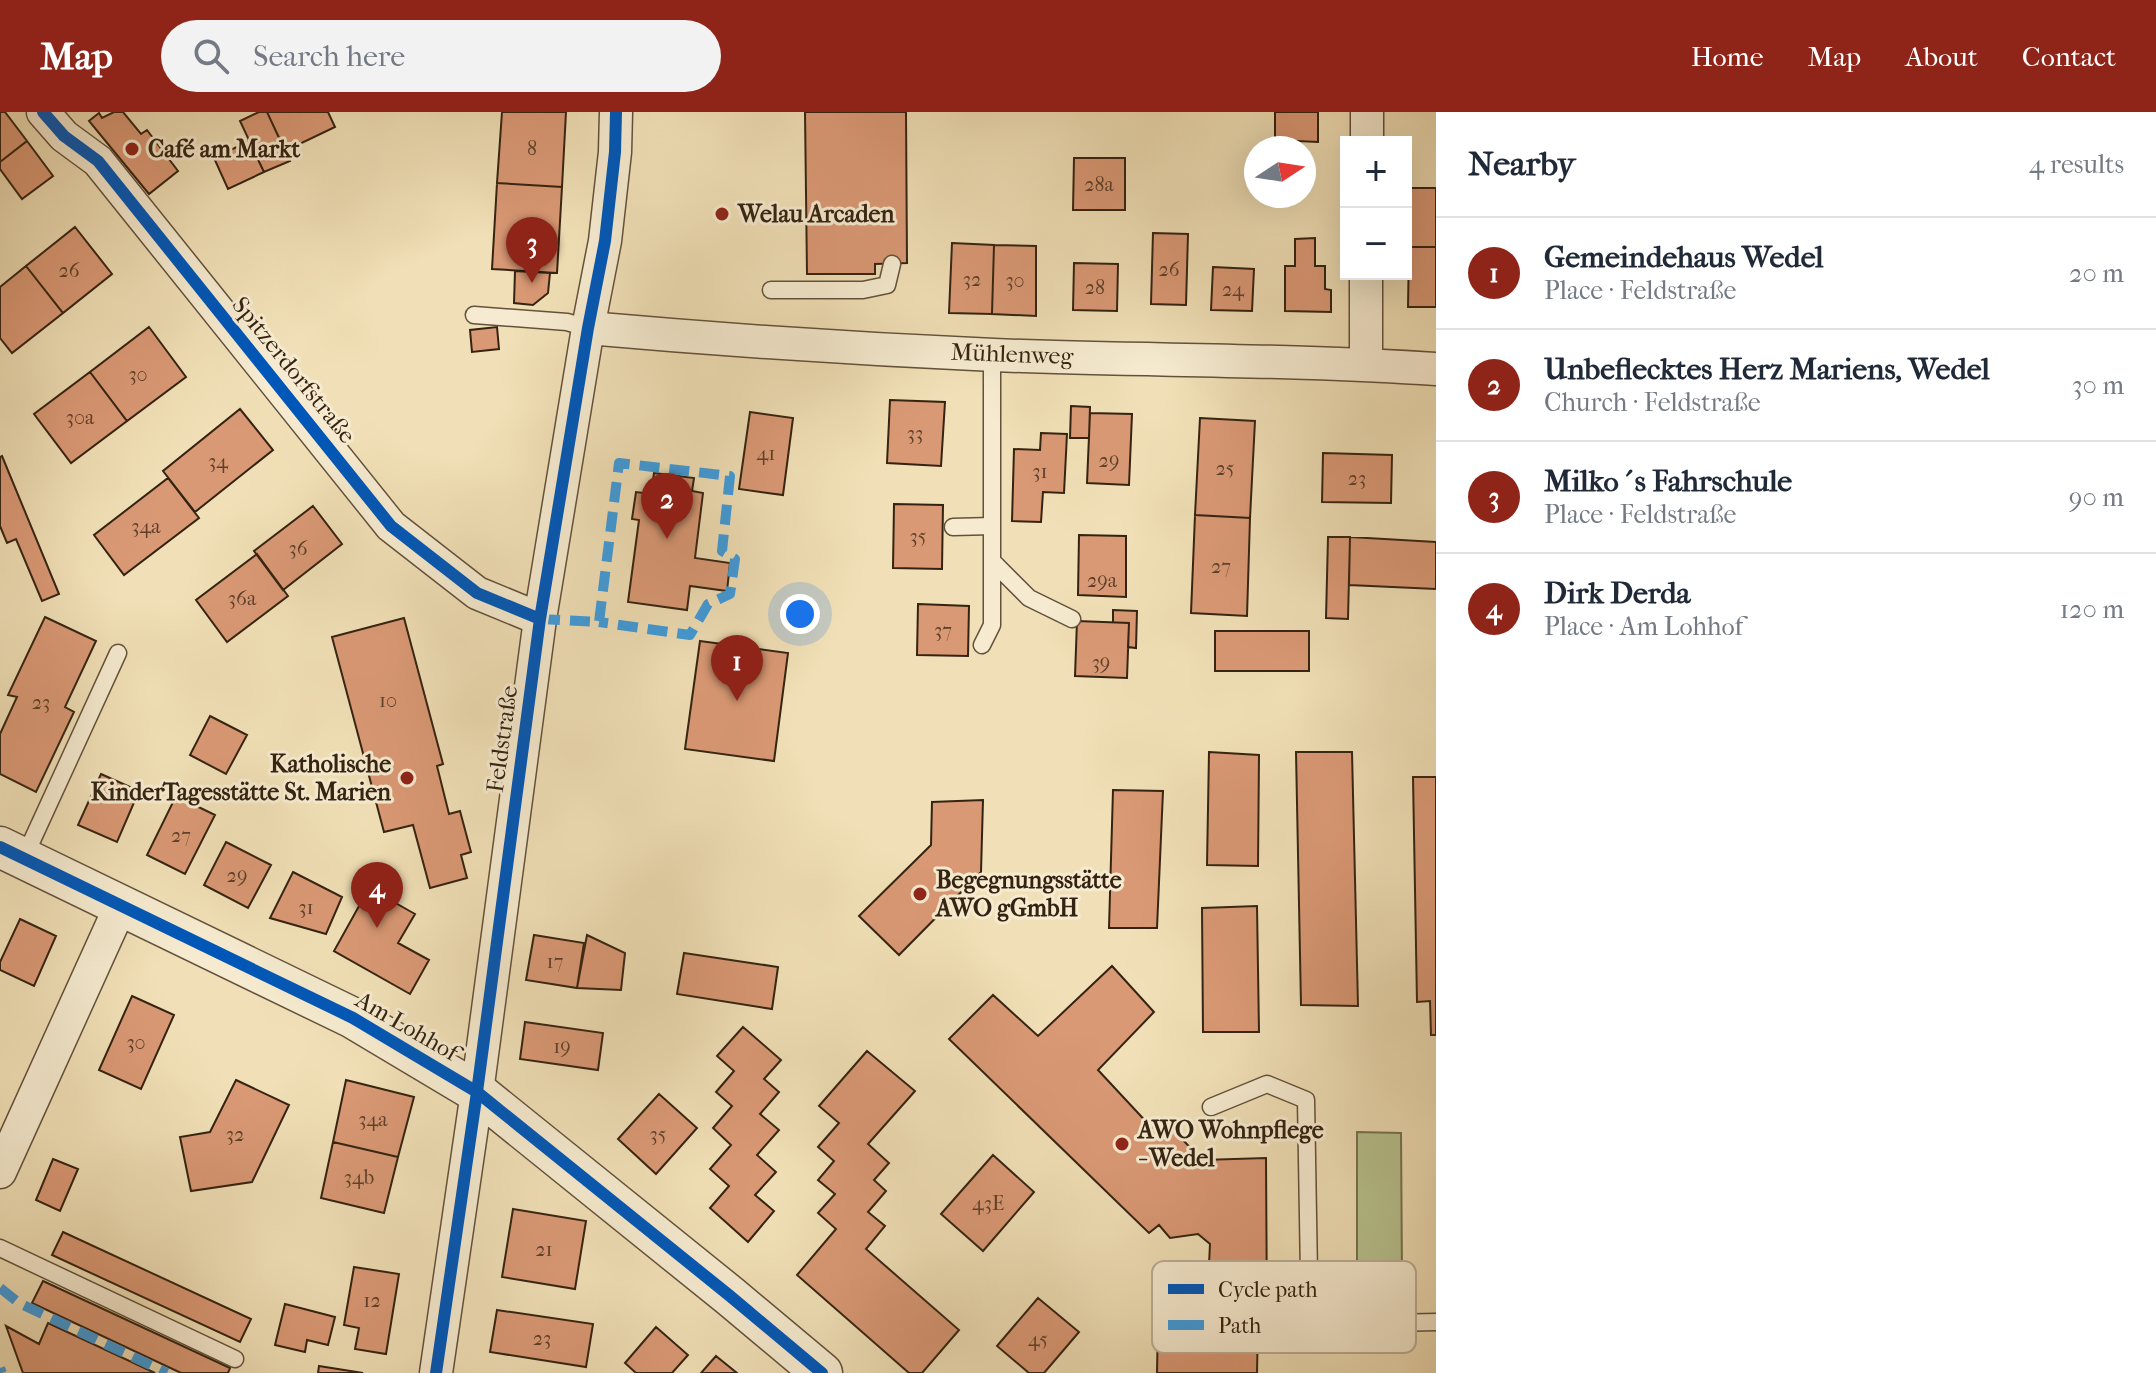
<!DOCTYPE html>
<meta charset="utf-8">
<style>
body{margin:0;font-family:"IM FELL French Canon",serif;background:#f2f2f3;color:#1f2937}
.controls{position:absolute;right:24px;top:24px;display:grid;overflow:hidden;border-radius:0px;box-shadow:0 8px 32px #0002}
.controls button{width:72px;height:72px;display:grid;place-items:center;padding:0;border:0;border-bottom:2px solid #e0e1e3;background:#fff;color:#1f2937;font:40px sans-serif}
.compass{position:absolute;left:1244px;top:24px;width:72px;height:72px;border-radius:50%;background:#fff;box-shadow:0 8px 32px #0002;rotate:78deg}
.you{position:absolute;left:800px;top:502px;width:28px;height:28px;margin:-20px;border:6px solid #fff;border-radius:50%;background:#1a73e8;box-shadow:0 0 0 12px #1a73e833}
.badge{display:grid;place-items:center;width:52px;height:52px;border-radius:50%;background:#8f2418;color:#fff;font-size:26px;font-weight:700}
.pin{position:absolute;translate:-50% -66px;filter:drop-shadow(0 2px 4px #0008)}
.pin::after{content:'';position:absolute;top:42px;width:28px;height:24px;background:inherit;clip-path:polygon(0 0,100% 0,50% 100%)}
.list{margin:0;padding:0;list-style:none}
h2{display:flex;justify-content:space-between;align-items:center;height:104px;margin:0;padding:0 32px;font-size:34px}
h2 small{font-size:26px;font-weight:400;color:#747a83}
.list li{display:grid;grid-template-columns:52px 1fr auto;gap:24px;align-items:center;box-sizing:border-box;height:112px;padding:0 32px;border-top:2px solid #e0e1e3}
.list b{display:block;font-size:30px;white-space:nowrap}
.list p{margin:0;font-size:26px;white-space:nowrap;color:#747a83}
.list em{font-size:26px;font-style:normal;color:#747a83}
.icon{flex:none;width:44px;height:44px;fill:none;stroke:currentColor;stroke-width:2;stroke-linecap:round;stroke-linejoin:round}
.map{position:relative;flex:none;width:1436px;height:1261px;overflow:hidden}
header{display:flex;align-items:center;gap:48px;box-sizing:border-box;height:112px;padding:0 40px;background:#8f2418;color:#fff}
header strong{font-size:38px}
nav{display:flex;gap:44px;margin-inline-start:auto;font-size:28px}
.search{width:560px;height:72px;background:#f2f2f3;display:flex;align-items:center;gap:20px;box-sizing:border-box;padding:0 28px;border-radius:44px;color:#747a83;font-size:30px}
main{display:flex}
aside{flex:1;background:#fff}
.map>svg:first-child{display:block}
.green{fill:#b8c390;stroke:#767351;stroke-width:2}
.building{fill:#da9975;stroke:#342312;stroke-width:2}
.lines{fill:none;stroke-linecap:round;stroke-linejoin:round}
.service-casing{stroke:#63523b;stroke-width:19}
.minor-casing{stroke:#63523b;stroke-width:35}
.tertiary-casing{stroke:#63523b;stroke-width:43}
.service{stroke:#f6ebd0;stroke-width:16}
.minor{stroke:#f6ebd0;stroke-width:32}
.tertiary{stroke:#f6ebd0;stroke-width:40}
.quiet{stroke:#3e9cde;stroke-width:10;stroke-dasharray:20 10;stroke-linecap:butt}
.cycleway-casing{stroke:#f6ebd0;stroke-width:17}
.cycleway{stroke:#0057b8;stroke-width:12}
.poi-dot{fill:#8f2418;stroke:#f6ebd0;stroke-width:3}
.labels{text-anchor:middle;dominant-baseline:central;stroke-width:6;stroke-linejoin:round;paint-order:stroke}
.number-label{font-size:20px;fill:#5e402b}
.poi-label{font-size:24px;font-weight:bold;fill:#342312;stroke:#f6ebd0;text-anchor:start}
.street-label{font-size:24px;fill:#342312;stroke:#f6ebd0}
.key{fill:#f6ebd0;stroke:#bcaf97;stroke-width:2}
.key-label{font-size:22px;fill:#342312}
</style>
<header>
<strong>Map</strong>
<div class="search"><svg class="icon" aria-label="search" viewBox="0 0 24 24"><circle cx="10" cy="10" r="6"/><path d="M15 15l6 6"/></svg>Search here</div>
<nav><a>Home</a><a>Map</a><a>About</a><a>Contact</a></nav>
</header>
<main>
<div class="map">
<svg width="1436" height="1261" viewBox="0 0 1436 1261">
<rect width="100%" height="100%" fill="#f1e0b7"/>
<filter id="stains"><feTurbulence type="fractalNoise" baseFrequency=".0025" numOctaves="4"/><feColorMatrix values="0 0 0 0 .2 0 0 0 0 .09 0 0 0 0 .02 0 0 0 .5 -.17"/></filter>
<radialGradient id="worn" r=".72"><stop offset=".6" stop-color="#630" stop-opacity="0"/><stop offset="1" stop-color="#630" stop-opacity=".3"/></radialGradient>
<!-- green -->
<path class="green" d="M1357 1020 1401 1021 1402 1165 1357 1166Z"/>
<!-- building -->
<path class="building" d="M0 0H5L27 29 0 50Z
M114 0H123L141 22 147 18 178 59 149 82 89 9 99 1 102 6Z
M259 0H267L290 49 264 60 240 9Z
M267 0H328L335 15 285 39Z
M502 0H566L562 75 497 71Z
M805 0H906L907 151 875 152V162H807Z
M1275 0H1318V30L1275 28Z
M27 29 53 64 22 87 0 57V50Z
M249 29 264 60 228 77 214 46Z
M1074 46H1125V98H1073Z
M497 71 562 75 557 161 492 157Z
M1409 76H1436V135H1409Z
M75 115 112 162 63 201 26 154Z
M1153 121 1188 122 1186 193 1151 192Z
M1315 126V154H1325V177L1331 178V200L1285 199V154H1295V127Z
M952 131 994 133 992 202 949 201Z
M994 133 1036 134V204L992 202Z
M1409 135H1436V195H1408Z
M1074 151 1118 152 1117 199 1073 198Z
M26 154 63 201 12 241 0 226V175Z
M1213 155 1254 157 1252 199 1211 198Z
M515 159 550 161 548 181 533 193 514 191Z
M149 215 186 265 127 309 90 260Z
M497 215 499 237 472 240 470 218Z
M90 260 127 309 71 351 34 302Z
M890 288 945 290 941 354 887 351Z
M1071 294 1090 295 1089 326H1070Z
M240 297 273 338 195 400 163 359Z
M750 300 793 306 783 383 739 377Z
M1090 301 1132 302 1129 373 1087 371Z
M1200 306 1255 309 1250 406 1195 403Z
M1041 321 1067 322 1064 381 1043 380 1041 410 1012 409 1014 337 1040 338Z
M1323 341 1392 343 1391 391 1322 390Z
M2 344 59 482 42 489 16 427 7 431 0 414V345Z
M654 361 694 366 692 379 703 381 695 446 730 451 727 479 690 474 687 498 628 490 639 408 632 407 636 380 651 382Z
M168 366 199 406 124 463 94 423Z
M894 392 943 393 942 457 893 456Z
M313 394 342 432 283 478 254 439Z
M1195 403 1250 406 1247 504 1191 501Z
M1079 423 1126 424V485L1078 483Z
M1328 425H1350L1348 507 1326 506Z
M1350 425 1436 430V477L1349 473Z
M257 442 288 484 227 530 196 488Z
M918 492 969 494 968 544 917 543Z
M1113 498 1137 499 1136 536 1128 535 1129 511H1113Z
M45 505 96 529 65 595 74 600 36 680 0 662V622L17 585 8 583Z
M404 506 443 652 437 654 449 702 460 699 471 740 461 743 467 766 430 776 413 713 384 720 332 525Z
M1077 509 1129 511 1127 566 1075 564Z
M1215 519H1309V559H1215Z
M700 529 788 541 774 649 685 637Z
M210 604 247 623 226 662 190 643Z
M1209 640 1259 643 1258 754 1207 753Z
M1296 640H1352L1358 894 1301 893Z
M101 662 139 679 117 730 78 713Z
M1413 665H1436V923H1431L1430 889 1417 890Z
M1113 678 1163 679 1157 816H1109Z
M176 684 215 703 185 762 147 743Z
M983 688 981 760 899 843 859 804 931 733 932 690Z
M226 730 271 753 248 796 204 773Z
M293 760 342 785 326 822 270 806Z
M369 776 415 802 398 831 429 848 410 882 334 839Z
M1257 794 1259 920H1203L1202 796Z
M20 807 56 824 34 874 0 858V850Z
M534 823 584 831 577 876 526 868Z
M587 823 625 841 621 878 577 876Z
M684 841 778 855 772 897 677 882Z
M1112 854 1154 900 1098 958 1152 1016 1162 1006 1202 1048 1266 1046 1267 1209H1196V1175L1208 1173 1210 1132 1198 1122 1170 1126 1159 1113 1149 1121 949 927 993 883 1038 924Z
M132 884 174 903 141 977 99 958Z
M525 910 603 921 598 958 520 947Z
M743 915 781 948 764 967 779 980 760 1002 779 1018 757 1043 776 1060 755 1083 774 1099 748 1130 710 1096 729 1074 710 1057 731 1033 713 1016 732 994 716 980 734 959 717 944Z
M867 939 915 979 868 1032 889 1051 874 1068 886 1079 868 1100 885 1114 866 1137 959 1218 922 1261H909L797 1163 836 1117 818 1101 835 1082 818 1068 834 1049 818 1035 839 1011 819 994Z
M236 968 289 993 252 1070 191 1079 180 1025 210 1020Z
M346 968 414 985 398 1045 333 1030Z
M659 982 697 1016 656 1062 618 1027Z
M333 1030 398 1045 384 1101 321 1086Z
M993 1043 1034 1080 983 1139 941 1102Z
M53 1047 78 1057 60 1099 36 1088Z
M513 1097 586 1109 575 1177 502 1165Z
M63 1120 251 1207 240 1230 52 1143Z
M354 1155 399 1162 386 1242 355 1237 359 1216 344 1213Z
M43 1169 230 1256 228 1261H181L32 1191Z
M1038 1186 1079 1220 1044 1261H1029L997 1234Z
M285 1192 335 1205 328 1233 307 1228 305 1240 275 1233Z
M497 1198 593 1212 586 1255 490 1240Z
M1158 1209 1258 1212 1257 1261H1157Z
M48 1211 155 1261H23L6 1214 39 1232Z
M656 1215 688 1243 672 1261H636L625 1251Z
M716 1244 737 1261H701Z
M319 1254 363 1261H318Z"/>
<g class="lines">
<!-- service casing -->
<g class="service-casing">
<path id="service" d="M771 178H863L887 173 892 152
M474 203 567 210 588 216
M953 415 992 414
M994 451 1029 486 1072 507
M982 533 992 513V243
M24 746 118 541
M1211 995 1267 972 1306 988 1309 1163 1311 1188 1320 1205 1345 1212 1436 1210
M0 1136 235 1247"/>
</g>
<!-- minor casing -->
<g class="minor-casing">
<path id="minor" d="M43 0 64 24 98 49 391 414 477 481 540 507
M1367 30V0
M588 216C723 228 858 237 994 243 1141 249 1289 247 1436 257
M1366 252V162
M0 1060 121 793
M436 1261 477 980 540 507 588 216 605 129 615 40 616 0"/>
</g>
<!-- tertiary casing -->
<g class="tertiary-casing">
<path id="tertiary" d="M0 735 353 906 477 980 730 1184 822 1261"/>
</g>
<!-- service -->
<use href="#service" class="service"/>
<!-- minor -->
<use href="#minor" class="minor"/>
<!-- tertiary -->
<use href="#tertiary" class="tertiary"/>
<!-- quiet -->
<path class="quiet" d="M540 507 599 510 619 351 730 364 722 439 735 447 730 482 708 492 690 523 599 510
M0 1176 19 1191 167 1261
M0 1256 2 1261"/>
<!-- cycleway casing -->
<g class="cycleway-casing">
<path id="cycleway" d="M43 0 64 24 98 49 391 414 477 481 540 507
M0 735 353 906 477 980 730 1184 822 1261
M436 1261 477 980 540 507 588 216 605 129 615 40 616 0"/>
</g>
<!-- cycleway -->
<use href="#cycleway" class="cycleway"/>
</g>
<!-- markers -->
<g class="poi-dot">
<circle cx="132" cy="37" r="8"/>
<circle cx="722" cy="102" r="8"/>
<circle cx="407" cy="666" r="8"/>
<circle cx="920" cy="782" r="8"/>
<circle cx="1122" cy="1032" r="8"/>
</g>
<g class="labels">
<!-- number labels -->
<g class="number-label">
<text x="532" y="36">8</text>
<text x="1099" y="72">28a</text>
<text x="1169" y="157">26</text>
<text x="69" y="158">26</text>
<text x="972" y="167">32</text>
<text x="1015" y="168">30</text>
<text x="1095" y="175">28</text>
<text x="1233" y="177">24</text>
<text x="138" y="262">30</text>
<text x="80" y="305">30a</text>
<text x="915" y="321">33</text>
<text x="766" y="341">41</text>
<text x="1109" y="348">29</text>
<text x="218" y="349">34</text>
<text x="1225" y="356">25</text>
<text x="1040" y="359">31</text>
<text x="1357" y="366">23</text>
<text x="146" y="414">34a</text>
<text x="918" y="424">35</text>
<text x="298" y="436">36</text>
<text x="1221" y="454">27</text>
<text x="1102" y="468">29a</text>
<text x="242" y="486">36a</text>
<text x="943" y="518">37</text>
<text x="1101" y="550">39</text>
<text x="388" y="588">10</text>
<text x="41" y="590">23</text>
<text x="181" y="723">27</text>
<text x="237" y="763">29</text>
<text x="306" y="795">31</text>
<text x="555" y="849">17</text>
<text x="136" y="930">30</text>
<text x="562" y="934">19</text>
<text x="373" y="1007">34a</text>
<text x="235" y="1022">32</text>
<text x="658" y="1022">35</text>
<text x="359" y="1065">34b</text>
<text x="988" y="1091">43E</text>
<text x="544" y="1137">21</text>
<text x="372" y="1188">12</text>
<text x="542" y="1226">23</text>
<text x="1038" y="1227">45</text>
</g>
<!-- poi labels -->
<g class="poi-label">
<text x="148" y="37">Café am Markt</text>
<text x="738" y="102">Welau Arcaden</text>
<text x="391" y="652" text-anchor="end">Katholische<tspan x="391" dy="28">KinderTagesstätte St. Marien</tspan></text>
<text x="936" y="768">Begegnungsstätte<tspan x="936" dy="28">AWO gGmbH</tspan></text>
<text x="1138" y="1018">AWO Wohnpflege<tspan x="1138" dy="28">- Wedel</tspan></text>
</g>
<!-- street labels -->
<g class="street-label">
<text transform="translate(1012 242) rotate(2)">Mühlenweg</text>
<text transform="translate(294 258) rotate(51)">Spitzerdorfstraße</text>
<text transform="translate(502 627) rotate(-82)">Feldstraße</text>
<text transform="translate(407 914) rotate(30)">Am Lohhof</text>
</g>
</g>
<!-- legend -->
<rect x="1152" y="1149" width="264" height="92" rx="12" class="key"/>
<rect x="1168" y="1172" width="36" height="10" fill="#0057b8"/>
<rect x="1168" y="1208" width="36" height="10" fill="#3e9cde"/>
<g class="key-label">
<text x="1218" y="1185">Cycle path</text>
<text x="1218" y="1221">Path</text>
</g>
<rect width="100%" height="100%" filter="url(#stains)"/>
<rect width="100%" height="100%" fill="url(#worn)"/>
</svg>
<div class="controls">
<button>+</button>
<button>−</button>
</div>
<svg class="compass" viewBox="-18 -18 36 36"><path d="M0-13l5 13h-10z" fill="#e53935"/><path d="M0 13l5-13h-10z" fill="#747a83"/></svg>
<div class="you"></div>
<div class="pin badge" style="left:737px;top:589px">1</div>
<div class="pin badge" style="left:667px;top:427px">2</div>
<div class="pin badge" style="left:532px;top:171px">3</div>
<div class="pin badge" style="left:377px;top:816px">4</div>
</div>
<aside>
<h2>Nearby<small>4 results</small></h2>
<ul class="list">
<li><span class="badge">1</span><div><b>Gemeindehaus Wedel</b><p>Place · Feldstraße</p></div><em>20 m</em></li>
<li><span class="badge">2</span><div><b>Unbeflecktes Herz Mariens, Wedel</b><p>Church · Feldstraße</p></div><em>30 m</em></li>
<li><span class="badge">3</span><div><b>Milko´s Fahrschule</b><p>Place · Feldstraße</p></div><em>90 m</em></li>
<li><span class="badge">4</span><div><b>Dirk Derda</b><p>Place · Am Lohhof</p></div><em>120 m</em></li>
</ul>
</aside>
</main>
